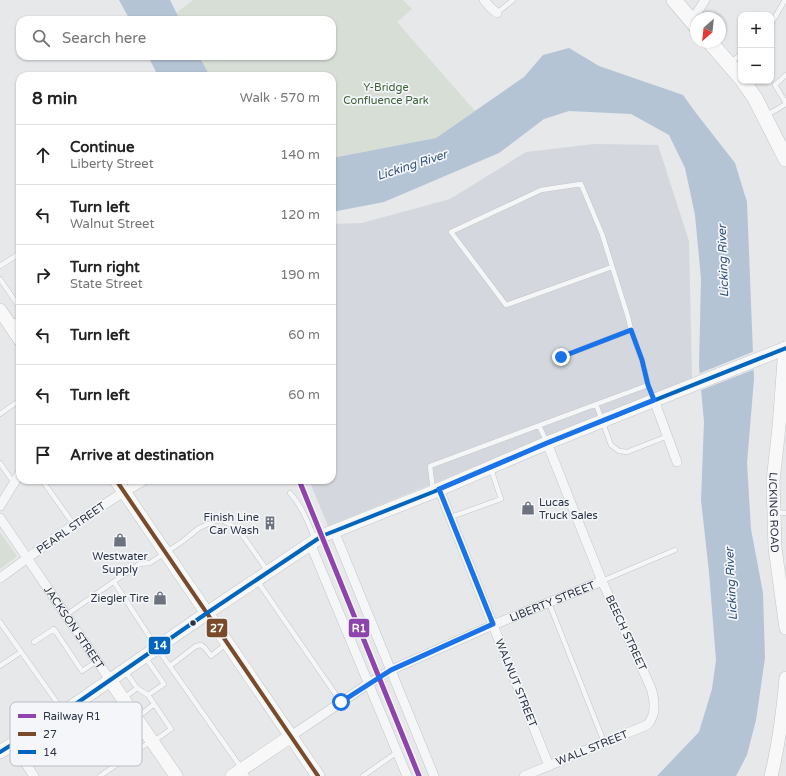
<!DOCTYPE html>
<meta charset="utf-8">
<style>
body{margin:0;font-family:"Varela Round",sans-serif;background:#f2f2f2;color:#222}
.controls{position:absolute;right:12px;top:12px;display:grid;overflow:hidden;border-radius:8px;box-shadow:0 1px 3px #0004}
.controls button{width:36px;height:36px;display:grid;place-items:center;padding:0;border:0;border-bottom:1px solid #e0e0e0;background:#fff;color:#222;font:20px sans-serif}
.compass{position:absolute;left:690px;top:12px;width:36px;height:36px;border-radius:50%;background:#fff;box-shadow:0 1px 3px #0004;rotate:207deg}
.stop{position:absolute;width:12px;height:12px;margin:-9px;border:3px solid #1a73e8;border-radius:50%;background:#fff}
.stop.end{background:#1a73e8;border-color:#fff;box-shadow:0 1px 4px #0008}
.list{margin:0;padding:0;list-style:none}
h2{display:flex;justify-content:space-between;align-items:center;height:52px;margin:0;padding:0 16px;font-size:17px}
h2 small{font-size:13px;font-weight:400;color:#767676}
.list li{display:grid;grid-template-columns:26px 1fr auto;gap:12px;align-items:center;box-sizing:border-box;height:60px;padding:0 16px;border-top:1px solid #e0e0e0}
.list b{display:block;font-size:15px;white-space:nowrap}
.list p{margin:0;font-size:13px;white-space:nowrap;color:#767676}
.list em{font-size:13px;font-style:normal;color:#767676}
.icon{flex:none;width:22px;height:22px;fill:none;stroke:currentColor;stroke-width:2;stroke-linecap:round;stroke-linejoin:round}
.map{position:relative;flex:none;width:786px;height:776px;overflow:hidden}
.search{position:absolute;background:#fff;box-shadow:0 1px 3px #0004;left:16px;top:16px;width:320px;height:44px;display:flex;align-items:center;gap:10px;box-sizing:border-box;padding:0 14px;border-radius:12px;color:#767676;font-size:15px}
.panel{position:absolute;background:#fff;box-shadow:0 1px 3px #0004;left:16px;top:72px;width:320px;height:412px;border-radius:12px}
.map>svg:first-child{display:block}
.built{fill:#d4d7dd}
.green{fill:#d6ded6}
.water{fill:#b4c4d5}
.pier{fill:#e6e8ea}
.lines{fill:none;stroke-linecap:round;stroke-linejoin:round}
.lane-casing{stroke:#c4c6c8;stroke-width:5.5}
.street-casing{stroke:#c4c6c8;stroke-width:10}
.secondary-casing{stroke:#c4c6c8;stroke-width:14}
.primary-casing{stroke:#c2c5c8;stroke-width:16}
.lane{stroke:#f5f6f7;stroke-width:4.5}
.street{stroke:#f5f6f7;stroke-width:9}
.secondary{stroke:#f8f8f8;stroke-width:13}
.primary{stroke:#f8f8f8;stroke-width:15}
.bus-1-casing{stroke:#f4f6f9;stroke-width:7}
.bus-2-casing{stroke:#f4f6f9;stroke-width:7}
.bus-1{stroke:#7a4b2a;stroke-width:4}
.bus-2{stroke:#0065bd;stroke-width:4}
.rail-1-casing{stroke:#f4f6f9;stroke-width:8}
.rail-1{stroke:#8e44ad;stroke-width:5}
.route{stroke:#1a73e8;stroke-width:5}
.bus-dot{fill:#2b3445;stroke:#f4f6f9;stroke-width:1.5}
.labels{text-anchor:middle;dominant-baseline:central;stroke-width:3.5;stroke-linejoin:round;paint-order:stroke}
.park-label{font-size:11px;fill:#3f6138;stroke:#f4f6f9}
.poi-label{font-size:11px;fill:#2b3445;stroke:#f4f6f9;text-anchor:end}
.street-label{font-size:11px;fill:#2b3445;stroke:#f4f6f9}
.water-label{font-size:12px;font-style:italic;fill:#34527a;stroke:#f4f6f9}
.key{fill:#f4f6f9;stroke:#b8bcc3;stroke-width:1}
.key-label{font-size:11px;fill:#2b3445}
.line-badge{stroke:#f4f6f9;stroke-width:1.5}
.badge-label{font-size:11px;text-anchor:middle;font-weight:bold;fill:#fff}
</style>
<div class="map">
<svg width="786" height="776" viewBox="0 0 786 776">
<rect width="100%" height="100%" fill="#e6e8ea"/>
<!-- built -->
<path class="built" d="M594 144 658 145 689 241 692 379 328 526 309 480H332V224L362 223 450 199 526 152Z"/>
<!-- green -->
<path class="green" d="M193 0H403L412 9 397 22 475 111 436 138 332 158V76H210L199 56H332V20H180L176 13Z
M0 532 17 556 0 569Z"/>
<!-- water -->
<path class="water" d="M119 0H170L180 20H130Z
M569 48 599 66 683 95 696 113 735 163 747 202 754 379 747 463 751 529 763 593 765 658 756 720 747 755 736 776H657L699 732 712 689 716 660 709 572 701 500 704 422 699 367 701 279 695 215 685 168 669 135 631 114 569 111 544 119 499 153 384 202 332 212V158L436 138 524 77 543 55Z
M148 56H199L210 76H158Z"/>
<!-- pier -->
<path class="pier" d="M755 351V369L699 391 698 374Z"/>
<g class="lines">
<!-- lane casing -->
<g class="lane-casing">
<path id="lane" d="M497 13 513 0
M771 24 785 0
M730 63 741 54
M786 75 775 85 786 103
M767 115 786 104
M0 266 20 253
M612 267 506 305 451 232 541 190 581 184 602 234 628 317 631 330 642 360 648 385
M0 279 20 308
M11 324 20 318
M561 357 631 330
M596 404 611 445 619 451 627 452 668 436
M0 414 20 400
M539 426 547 442
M0 463 14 483
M42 480 74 525
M433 490 430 466 648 385 654 399
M290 493C302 506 308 523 315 539
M776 512 786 513
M451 517 501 499 491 469
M602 581 675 550
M114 582 157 648 247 776
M258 582 341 702
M549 603 604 742
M66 615 139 564 150 563 183 541 199 528 215 521 222 520 238 529 267 570
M0 622 63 711
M34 642 54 629 82 671 97 661
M145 657 164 684 148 695
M0 666 21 652
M170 666 196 646 201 645 205 648 211 656 226 644
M125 671 137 688 148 695 171 729 154 741
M124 698 137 688
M138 717 154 704
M100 776 151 741
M363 776 396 753"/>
</g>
<!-- street casing -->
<g class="street-casing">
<g id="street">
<path d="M484 0 491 8 497 13"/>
<path d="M692 21 705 0"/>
<path d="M654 400 677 462"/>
<path d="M439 489 549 766"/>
<path d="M0 506 20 473"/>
<path id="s1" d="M0 518 110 680"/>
<path d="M334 531 434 776"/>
<path d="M310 543 407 776"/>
<path d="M0 578C47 544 94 508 145 480"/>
<path id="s2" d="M291 736 368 684 391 670 493 625 602 581"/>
<path d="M13 745 34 776"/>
<path d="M524 776 647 725C657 715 655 701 651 688L602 581 547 443"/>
</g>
</g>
<!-- secondary casing -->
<g class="secondary-casing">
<g id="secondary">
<path d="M0 310 20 340"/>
<path id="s3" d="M785 348 779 427 773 481 775 548 786 628"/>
<path d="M116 480 318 776"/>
<path d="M110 680 176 776"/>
<path d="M0 752 64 712 207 613 322 536 433 492 547 443 786 348"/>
<path d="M232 776 291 736"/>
<path d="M771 776C779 744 783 711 786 678"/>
</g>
</g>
<!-- primary casing -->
<g class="primary-casing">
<path id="primary" d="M674 0 696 26
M710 42 741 78
M743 81 755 98 786 159"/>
</g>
<!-- lane -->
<use href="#lane" class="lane"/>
<!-- street -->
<use href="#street" class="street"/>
<!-- secondary -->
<use href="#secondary" class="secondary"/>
<!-- primary -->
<use href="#primary" class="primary"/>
<!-- bus-1 casing -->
<g class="bus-1-casing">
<path id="bus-1" d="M116 480 318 776"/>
</g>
<!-- bus-2 casing -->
<g class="bus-2-casing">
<path id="bus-2" d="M0 752 64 712 207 613 322 536 433 492 547 443 786 348"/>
</g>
<!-- bus-1 -->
<use href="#bus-1" class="bus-1"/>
<!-- bus-2 -->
<use href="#bus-2" class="bus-2"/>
<!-- rail-1 casing -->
<g class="rail-1-casing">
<path id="rail-1" d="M299 480 419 776"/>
</g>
<!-- rail-1 -->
<use href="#rail-1" class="rail-1"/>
</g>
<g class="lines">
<!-- route -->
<path class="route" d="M341 702 391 670 493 624 439 489 547 443 654 400 648 385 642 360 631 330 561 357"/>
</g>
<!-- icons -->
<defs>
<g id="shop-bare" transform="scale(1.08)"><path d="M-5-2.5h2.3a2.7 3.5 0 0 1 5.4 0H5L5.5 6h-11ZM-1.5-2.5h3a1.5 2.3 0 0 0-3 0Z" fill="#6c737f" stroke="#f4f6f9" stroke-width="2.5" paint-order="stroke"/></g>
<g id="building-bare" transform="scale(1.08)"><path d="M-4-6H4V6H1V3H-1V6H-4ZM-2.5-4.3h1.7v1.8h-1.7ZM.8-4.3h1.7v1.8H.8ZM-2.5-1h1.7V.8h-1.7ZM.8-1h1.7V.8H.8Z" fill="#6c737f" stroke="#f4f6f9" stroke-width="2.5" paint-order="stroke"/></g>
</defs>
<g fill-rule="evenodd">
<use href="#shop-bare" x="528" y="508"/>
<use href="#building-bare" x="270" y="523"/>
<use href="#shop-bare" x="120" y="540"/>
<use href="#shop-bare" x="160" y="598"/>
</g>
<!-- markers -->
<circle class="bus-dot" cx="193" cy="623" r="3.5"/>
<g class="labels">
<!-- park labels -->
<g class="park-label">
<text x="386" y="87">Y-Bridge<tspan x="386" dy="13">Confluence Park</tspan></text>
</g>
<!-- poi labels -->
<g class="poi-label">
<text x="539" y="502" text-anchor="start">Lucas<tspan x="539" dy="13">Truck Sales</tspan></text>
<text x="259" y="517">Finish Line<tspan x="259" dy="13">Car Wash</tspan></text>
<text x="120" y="556" text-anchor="middle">Westwater<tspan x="120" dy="13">Supply</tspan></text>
<text x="149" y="598">Ziegler Tire</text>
</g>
<!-- street labels -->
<g class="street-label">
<text stroke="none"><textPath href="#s3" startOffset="165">LICKING ROAD</textPath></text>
<text transform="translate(71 528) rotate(-35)">PEARL STREET</text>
<text stroke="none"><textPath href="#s2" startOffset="295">LIBERTY STREET</textPath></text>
<text stroke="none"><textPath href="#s1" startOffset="132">JACKSON STREET</textPath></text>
<text transform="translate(626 633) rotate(65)">BEECH STREET</text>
<text transform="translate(516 683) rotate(68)">WALNUT STREET</text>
<text transform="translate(592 748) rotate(-22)">WALL STREET</text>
</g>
<!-- water labels -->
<g class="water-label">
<text transform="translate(412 165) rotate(-18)">Licking River</text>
<text transform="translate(723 261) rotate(-92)">Licking River</text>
<text transform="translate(731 584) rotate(-93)">Licking River</text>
</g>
</g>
<!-- legend -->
<rect x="10" y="702" width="132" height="64" rx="6" class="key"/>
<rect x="18" y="714" width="18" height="4" fill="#8e44ad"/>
<rect x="18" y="732" width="18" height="4" fill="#7a4b2a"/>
<rect x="18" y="750" width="18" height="4" fill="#0065bd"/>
<g class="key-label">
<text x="43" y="720">Railway R1</text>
<text x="43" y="738">27</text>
<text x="43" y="756">14</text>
</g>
<g class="line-badge">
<rect x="206" y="618" width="22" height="20" rx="4" fill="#7a4b2a"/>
<rect x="348" y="618" width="22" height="20" rx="4" fill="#8e44ad"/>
<rect x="148" y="636" width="23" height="19" rx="4" fill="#0065bd"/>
</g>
<g class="badge-label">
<text x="217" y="632">27</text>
<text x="359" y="632">R1</text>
<text x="160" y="649">14</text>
</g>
</svg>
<div class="controls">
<button>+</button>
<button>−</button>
</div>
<svg class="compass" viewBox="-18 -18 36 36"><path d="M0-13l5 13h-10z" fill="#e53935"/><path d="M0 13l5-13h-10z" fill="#767676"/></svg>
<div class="stop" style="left:341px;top:702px"></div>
<div class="stop end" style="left:561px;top:357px"></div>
<div class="search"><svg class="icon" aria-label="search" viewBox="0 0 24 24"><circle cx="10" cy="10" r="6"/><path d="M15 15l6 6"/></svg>Search here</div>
<section class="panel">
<h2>8 min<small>Walk · 570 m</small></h2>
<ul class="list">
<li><svg class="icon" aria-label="ahead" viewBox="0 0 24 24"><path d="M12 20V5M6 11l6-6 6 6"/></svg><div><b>Continue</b><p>Liberty Street</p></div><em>140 m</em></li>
<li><svg class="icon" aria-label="left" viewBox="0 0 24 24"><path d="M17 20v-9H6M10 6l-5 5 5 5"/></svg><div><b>Turn left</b><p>Walnut Street</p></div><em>120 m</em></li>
<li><svg class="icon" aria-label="right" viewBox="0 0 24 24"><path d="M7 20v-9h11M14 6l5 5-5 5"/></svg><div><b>Turn right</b><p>State Street</p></div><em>190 m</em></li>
<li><svg class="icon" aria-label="left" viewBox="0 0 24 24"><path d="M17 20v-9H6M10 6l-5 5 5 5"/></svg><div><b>Turn left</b></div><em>60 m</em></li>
<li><svg class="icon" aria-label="left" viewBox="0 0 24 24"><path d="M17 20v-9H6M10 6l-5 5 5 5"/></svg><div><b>Turn left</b></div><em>60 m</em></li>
<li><svg class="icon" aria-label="arrive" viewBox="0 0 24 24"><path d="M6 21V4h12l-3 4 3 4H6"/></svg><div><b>Arrive at destination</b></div></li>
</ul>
</section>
</div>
